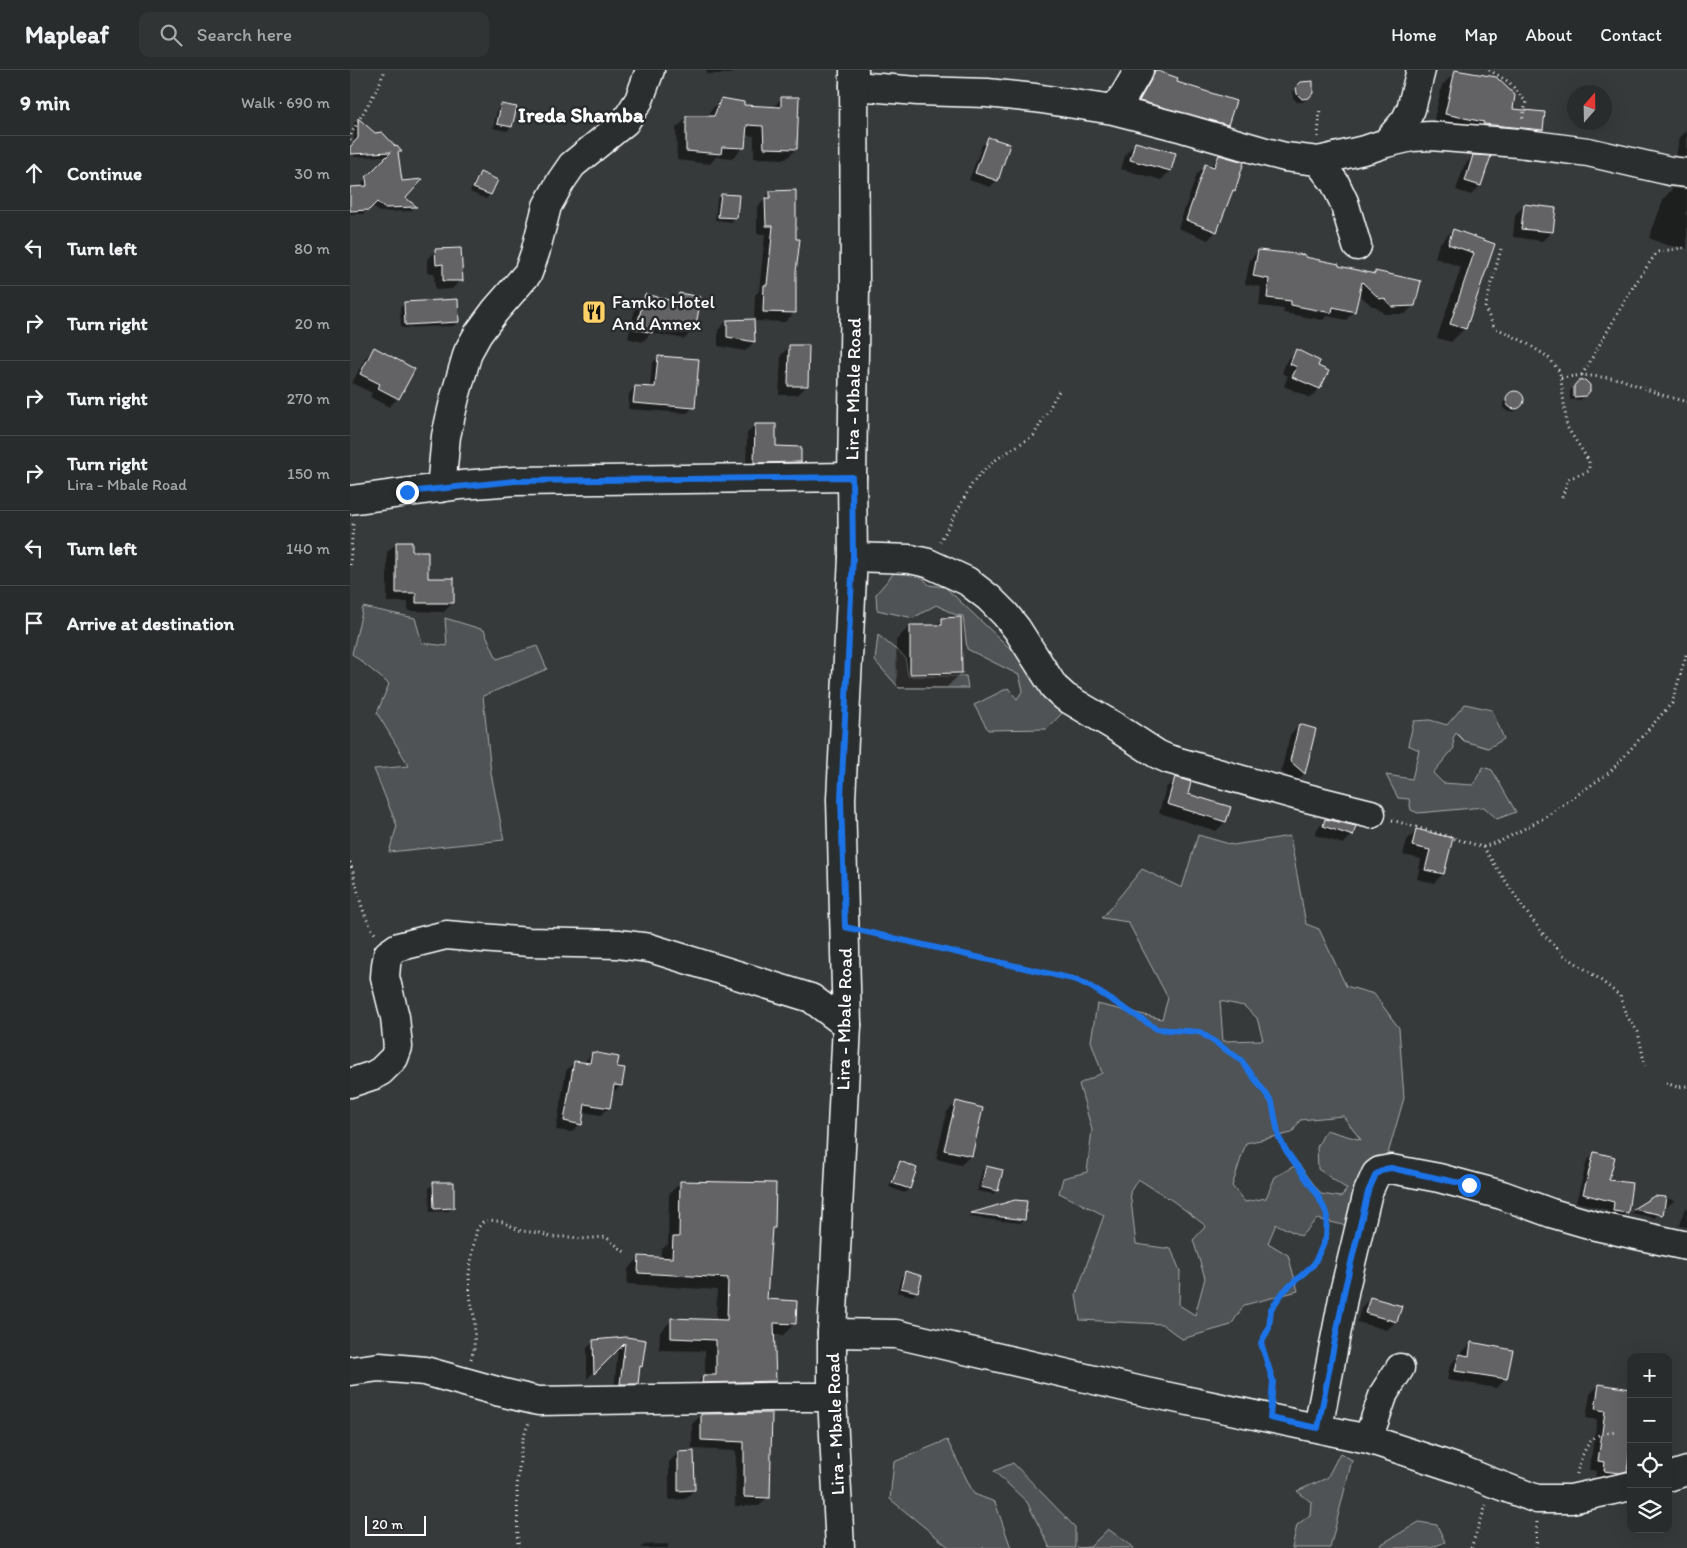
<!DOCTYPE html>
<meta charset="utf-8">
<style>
body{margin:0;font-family:Itim,sans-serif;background:#313434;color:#f1f3f6}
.controls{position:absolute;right:15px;bottom:15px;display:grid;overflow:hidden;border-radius:10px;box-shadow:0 5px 20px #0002}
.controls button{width:45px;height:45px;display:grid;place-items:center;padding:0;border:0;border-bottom:1px solid #454848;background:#292c2c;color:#f1f3f6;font:25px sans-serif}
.compass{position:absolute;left:1217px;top:15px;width:45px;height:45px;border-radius:50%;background:#292c2c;box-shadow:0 5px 20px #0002;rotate:20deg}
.scale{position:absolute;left:15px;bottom:12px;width:61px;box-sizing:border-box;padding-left:5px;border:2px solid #fff;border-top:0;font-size:14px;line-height:18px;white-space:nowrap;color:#fff;-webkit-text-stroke:4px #2a2d2e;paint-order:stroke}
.stop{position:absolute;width:15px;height:15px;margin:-11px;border:4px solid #1a73e8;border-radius:50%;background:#fff}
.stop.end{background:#1a73e8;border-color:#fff;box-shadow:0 1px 5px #0008}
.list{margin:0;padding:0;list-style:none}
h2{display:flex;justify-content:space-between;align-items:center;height:65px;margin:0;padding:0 20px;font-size:21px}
h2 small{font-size:16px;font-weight:400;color:#a5a7a9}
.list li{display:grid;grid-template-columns:32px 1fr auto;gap:15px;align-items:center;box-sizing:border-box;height:75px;padding:0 20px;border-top:1px solid #454848}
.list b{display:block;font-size:19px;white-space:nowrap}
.list p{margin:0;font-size:16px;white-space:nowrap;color:#a5a7a9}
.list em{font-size:16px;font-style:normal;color:#a5a7a9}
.icon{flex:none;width:28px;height:28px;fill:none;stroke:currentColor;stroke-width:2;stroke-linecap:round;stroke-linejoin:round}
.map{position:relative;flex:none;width:1337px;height:1478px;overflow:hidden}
header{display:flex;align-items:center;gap:30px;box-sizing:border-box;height:70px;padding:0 25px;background:#292c2c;border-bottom:1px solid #454848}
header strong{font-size:24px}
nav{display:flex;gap:28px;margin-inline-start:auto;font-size:18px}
.search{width:350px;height:45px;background:#313434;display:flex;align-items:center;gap:12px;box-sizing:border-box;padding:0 18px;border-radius:10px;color:#a5a7a9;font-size:19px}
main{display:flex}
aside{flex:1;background:#292c2c}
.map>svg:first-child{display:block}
.green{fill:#505354;stroke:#a8a9aa;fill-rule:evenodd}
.shadow{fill:#0007}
.building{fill:#636465;stroke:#fff}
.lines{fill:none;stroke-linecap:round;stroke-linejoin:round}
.minor-casing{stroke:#fff;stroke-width:31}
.major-casing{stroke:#fff;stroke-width:31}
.path{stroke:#fff;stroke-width:3;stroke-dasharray:1 4;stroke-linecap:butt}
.minor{stroke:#2a2d2e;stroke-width:28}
.major{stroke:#2a2d2e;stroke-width:28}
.route{stroke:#1a73e8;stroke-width:6}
.labels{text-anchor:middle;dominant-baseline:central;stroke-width:5;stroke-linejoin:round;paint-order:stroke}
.poi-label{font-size:19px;fill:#fff;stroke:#2a2d2e;text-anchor:start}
.street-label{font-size:19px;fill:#fff;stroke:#2a2d2e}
.quarter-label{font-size:21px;font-weight:bold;fill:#fff;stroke:#2a2d2e}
</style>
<header>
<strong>Mapleaf</strong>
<div class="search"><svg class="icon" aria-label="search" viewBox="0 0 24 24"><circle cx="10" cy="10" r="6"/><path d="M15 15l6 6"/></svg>Search here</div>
<nav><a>Home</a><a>Map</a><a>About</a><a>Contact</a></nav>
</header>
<main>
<aside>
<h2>9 min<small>Walk · 690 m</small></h2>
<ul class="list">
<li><svg class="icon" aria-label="ahead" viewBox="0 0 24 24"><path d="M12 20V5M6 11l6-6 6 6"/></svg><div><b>Continue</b></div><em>30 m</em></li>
<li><svg class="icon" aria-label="left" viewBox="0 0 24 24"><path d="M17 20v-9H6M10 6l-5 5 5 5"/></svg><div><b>Turn left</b></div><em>80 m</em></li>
<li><svg class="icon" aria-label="right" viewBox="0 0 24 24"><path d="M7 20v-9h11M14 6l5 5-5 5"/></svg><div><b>Turn right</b></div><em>20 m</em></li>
<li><svg class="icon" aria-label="right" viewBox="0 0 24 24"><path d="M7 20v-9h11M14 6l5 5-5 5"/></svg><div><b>Turn right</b></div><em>270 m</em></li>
<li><svg class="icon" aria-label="right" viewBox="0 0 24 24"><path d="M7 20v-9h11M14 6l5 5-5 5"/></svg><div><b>Turn right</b><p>Lira - Mbale Road</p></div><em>150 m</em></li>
<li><svg class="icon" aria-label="left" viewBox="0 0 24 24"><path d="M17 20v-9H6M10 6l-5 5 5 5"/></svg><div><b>Turn left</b></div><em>140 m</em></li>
<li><svg class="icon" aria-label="arrive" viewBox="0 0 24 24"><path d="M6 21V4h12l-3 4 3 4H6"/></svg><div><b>Arrive at destination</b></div></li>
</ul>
</aside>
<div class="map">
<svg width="1337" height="1478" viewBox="0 0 1337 1478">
<rect width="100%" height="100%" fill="#373a3b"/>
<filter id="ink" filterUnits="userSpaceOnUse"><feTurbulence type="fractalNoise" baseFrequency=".02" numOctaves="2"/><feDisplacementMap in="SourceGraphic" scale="10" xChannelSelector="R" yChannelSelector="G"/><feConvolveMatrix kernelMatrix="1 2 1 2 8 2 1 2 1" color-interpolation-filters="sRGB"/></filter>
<g filter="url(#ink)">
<!-- green -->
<path class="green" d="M549 497H563L579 515 595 517 688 605 715 640 697 659 638 660 624 635 658 618 667 629 673 620 669 605 617 579 613 546 606 545 586 535 563 548 527 540 526 524Z
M13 537 65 548 72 573 97 576 95 548 134 560 147 589 187 576 197 599 133 626 141 703 154 770 39 782 47 756 24 699 59 696 27 643 39 614 2 584Z
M528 565 555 587 558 606H616L618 618H549L525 591Z
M1115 634 1142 640 1154 669 1138 678 1114 671 1106 663 1103 668 1104 678 1083 703 1093 713 1123 715 1133 697 1142 700 1166 742 1147 749 1134 737 1068 743 1061 740 1059 729 1048 728 1036 705 1062 709 1069 680 1058 675 1064 651 1080 650 1097 655Z
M848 765 883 775 940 766 956 854 969 859 996 916 1024 924 1049 958 1054 1028 1016 1160 967 1149 951 1166 926 1154 918 1173 938 1185 948 1221 894 1235 881 1255 832 1269 812 1254 730 1250 726 1225 754 1145 709 1123 713 1108 737 1102 742 1060 729 1014 752 1003 741 971 747 934 812 949 818 928 778 852 752 848 792 799 832 818ZM870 931 894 936 907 948 913 970 873 971ZM993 1046 1011 1070 976 1060 967 1077 968 1099 997 1119 991 1127 971 1124 948 1094 925 1107 916 1128 895 1132 882 1116 896 1073 942 1063 950 1050ZM788 1109 823 1131 856 1156 843 1170 855 1208 845 1245 829 1235 830 1201 821 1179 786 1174 780 1122Z
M597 1370 624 1424 645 1432 661 1478H600L540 1429 544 1392Z
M990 1383 1002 1390 980 1478H942L947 1455 960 1445 961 1432 947 1421 977 1408Z
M663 1393 725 1457V1478H700L677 1432 644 1401Z
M1069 1452 1087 1455 1095 1472 1081 1478H1025Z
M758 1459 784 1478H727L740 1477Z"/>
<!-- shadow -->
<path class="shadow" d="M357 0H385L381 4H357Z
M805 2 825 13 877 54 863 68 776 45 791 16Z
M1106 2 1161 40 1194 43 1192 60 1179 73 1082 58 1092 15Z
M952 13 962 23 953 32H947L943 28V22Z
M432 28 446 79 436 89 404 88V66L395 65 393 77 383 88 366 87 360 94 327 90 326 58 337 48 358 47 361 40 371 30 393 36 422 38Z
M152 35 161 57 157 61 143 58 147 40Z
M8 50 24 64 50 82 47 84 55 128 65 137 61 141 29 142 22 135 13 144H0V119L13 118 12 113 39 86 4 87V53Z
M1337 60V90L1326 89 1329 68Z
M639 68 647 110 640 117 619 110 632 75Z
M785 74 820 101 811 110 771 99 776 83Z
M869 86 884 120 881 123 866 161 858 170 828 158 847 104 855 96 860 97Z
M1123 86 1130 116 1121 125 1106 120 1114 96Z
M130 104 146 111 140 125 136 129 120 122 126 108Z
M1323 118 1337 120V140L1335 144 1337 145V178L1316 175 1299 168 1314 128Z
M420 122 445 202 444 243 435 252 403 251 404 272 395 281 368 276V260L377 251 404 250 405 225 409 221 415 164H407V138Z
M371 125 386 148 381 152 365 150 367 129Z
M1174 135 1202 162 1192 171 1163 167 1165 145Z
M1103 160 1144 174 1115 258 1101 272 1087 268 1111 197 1085 188 1089 174Z
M86 180 111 210 102 219 85 220 84 203H77V189Z
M908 181 954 188 988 197 1024 205 1025 203 1064 235 1055 244H1034L1025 236H1022L1008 224 1004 241 996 250 977 246 973 250 933 243 934 239 909 236 911 217 895 214 900 190Z
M329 224 344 260 334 269 301 263 292 272 278 268 286 235 295 226 321 232Z
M55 233 108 252 104 256 51 258 50 237Z
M440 276 457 316 447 325H429L431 285Z
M24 279 48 328 39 337 20 327 22 323 2 313 15 288Z
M946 281 966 297 969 319 960 328 934 316 938 306 932 303 937 290Z
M308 287 344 337 337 343 278 339 279 324 285 317 300 318 302 294Z
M1229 312 1235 326 1230 330H1220V321Z
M1162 323H1168L1172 327 1173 333 1164 342H1158L1153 338V333Z
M405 355 424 377 450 391 442 400H396L397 363Z
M47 473 60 482 77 509 103 532 94 542 58 541V532H37V482Z
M593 549 611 603 597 617H547L546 570 560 556H585Z
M949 656 964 660 954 704 945 713 931 701 940 665Z
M825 709 837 724 875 752 866 761 809 743 816 718Z
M976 750 1002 765 993 774 965 765 967 759Z
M1066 761 1101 769 1093 804 1084 813 1067 809 1071 789 1053 785 1057 770Z
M242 983 266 998 271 1016 261 1024 259 1037 251 1045 232 1042 230 1054 222 1062 206 1060 216 1001 224 992 233 994Z
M606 1032 632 1039 620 1086 611 1095 586 1089 597 1042Z
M1245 1083 1258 1111 1277 1142 1269 1150 1256 1149 1257 1140 1226 1132 1237 1091Z
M550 1093 566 1099 559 1119 554 1123 539 1117 546 1097Z
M636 1097 647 1120 643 1124 627 1121 632 1101Z
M331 1112 424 1157 420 1161 416 1230 445 1253 433 1265H424L425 1311 413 1323 341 1318 355 1306V1281L309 1280 310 1262 322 1250 366 1251 367 1220 277 1214 278 1199 290 1187 311 1189V1180L318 1174 319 1124Z
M83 1114 103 1137 99 1141 80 1142 79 1118Z
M1305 1127 1325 1130 1304 1148 1281 1143Z
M665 1131 674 1149 670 1153 619 1147 622 1144Z
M1337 1137V1157L1330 1156 1334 1140Z
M555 1203 567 1221 563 1226 547 1222 551 1207Z
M1020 1228 1046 1251 1037 1260 1007 1252 1011 1238Z
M281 1269 291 1296 288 1299 286 1313 279 1320 264 1321 268 1278 237 1309V1278L244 1271Z
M1122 1273 1156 1308 1147 1318 1097 1310 1100 1295 1109 1285 1112 1286V1282Z
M1249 1315 1276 1400 1267 1410 1259 1411 1245 1409 1246 1401 1239 1400 1247 1350 1236 1348 1240 1324Z
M420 1344 418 1427 409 1436H385L386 1381 342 1379V1354L351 1345Z
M328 1383 344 1420 335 1429 319 1430V1392Z
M318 1474V1478H290L294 1475Z"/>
<!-- building -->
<path class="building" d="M805 0 828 8 827 12 886 31 878 55 789 31 802 8Z
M1105 0 1146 7 1165 25 1163 39 1195 42 1193 60 1133 54 1134 52 1095 44Z
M963 11V23L959 28 952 29 947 24 946 17 951 12Z
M431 27H449L447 79 414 78 413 56 397 55 395 78 372 77 371 84 336 81V46H364L371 28 394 32V35L431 37Z
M151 34 167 37 162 57 147 54Z
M8 48 25 63 32 62 46 77 47 76 52 82H48L52 111 73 109 56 128 67 137 34 138 27 132 19 140 0 141V117L17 116 16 107 41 82 0 84V77L8 68Z
M638 67 660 74 648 111 625 103Z
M785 72 826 83 821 101 780 90Z
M869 85 894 92 885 121 883 120 867 162 836 150 855 94 864 97Z
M1123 85 1141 86 1131 116 1115 111Z
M130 102 148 110 141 125 123 118Z
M446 120V169H450L446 202V243L413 242 414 215H417L423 156H416L415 128H420V121Z
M371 124 389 125 387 148 368 147Z
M1174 134 1206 138 1203 162 1171 159Z
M1103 159 1145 174 1116 259 1100 254 1124 183 1098 174Z
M111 178 113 211H93V194L86 195 85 179Z
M908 180 956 185 955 187 989 194V196L1025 204V201L1071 211 1065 236 1042 237 1034 228 1030 229 1012 212 1005 242 983 237 982 243 941 235V231L917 228 919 209 903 206Z
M329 223 351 227 345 261 305 253 302 263 286 259 295 224 327 232Z
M108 229 109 252 55 255 54 232Z
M404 249 405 272 377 267V250Z
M439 275H459L458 316H438Z
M24 277 65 299 49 329 28 318 30 314 10 304Z
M946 279 970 291 968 296 979 301 970 319 942 307 947 297 940 294Z
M308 286 349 289 345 338 283 333 285 316 305 317Z
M1235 310 1240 315V321L1236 326 1224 327V316L1228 311Z
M1156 330a9 9 0 1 1 18 0a9 9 0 1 1-18 0Z
M405 354H426V376L451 377V392L404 393Z
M46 472H62V481H78V508H104V533H66V523H46Z
M611 547 612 603 560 604V555H592V548Z
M949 654 966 659 955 704 940 691Z
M825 707 841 712 838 724 881 737 876 752 817 734Z
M975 749 1006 756 1003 766 973 756Z
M1066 759 1103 768 1094 804 1075 800 1080 780 1062 776Z
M242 982 269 987 267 997 275 998 272 1016 264 1015 260 1038 235 1034 232 1055 214 1051 224 991 240 993Z
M606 1031 633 1038 622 1086 594 1080Z
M1244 1082 1265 1087 1259 1110 1282 1113 1278 1143 1263 1141 1264 1132 1233 1124Z
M550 1091 567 1098 560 1119 542 1113Z
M636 1096 653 1100 648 1121 631 1117Z
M330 1111 426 1113 425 1158H422L417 1229 447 1231 446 1254 424 1253 426 1311 352 1313 353 1305H366V1270L321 1268V1248L377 1250 378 1208 288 1203 289 1186 322 1188 323 1167H329Z
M83 1112H104V1138L84 1139Z
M1304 1126 1316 1127 1313 1145 1283 1139Z
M665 1130 677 1131 675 1150 621 1143Z
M555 1201 572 1206 568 1222 551 1218Z
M1020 1227 1052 1236 1047 1252 1015 1243Z
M276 1267 296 1270 292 1297 290 1296 288 1314H270L275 1273 244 1304 243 1270Z
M1121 1272 1163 1280 1157 1309 1105 1301 1109 1284 1119 1286Z
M1249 1314 1281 1319V1372L1277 1401 1269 1403 1254 1401 1255 1392 1248 1391 1255 1341 1245 1339Z
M422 1343 420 1428 394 1427V1372L351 1370V1344Z
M344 1381 345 1420 328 1421V1382Z"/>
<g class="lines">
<!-- minor casing -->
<g class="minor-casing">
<path id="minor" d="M504 16 568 21 637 23 685 28 763 40 833 58 912 81 935 87 968 91 1018 79 1036 73 1055 51 1061 39 1071 0
M763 40 775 24 789 0
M1036 73 1062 67 1081 66 1168 73 1238 82 1320 101 1337 103
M968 91 985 113 994 132 1007 176
M91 418 96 366 105 327 118 282 128 264 145 241 178 203 185 183 197 136 211 111 222 95 275 52 289 30 300 0
M0 430 111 415 165 411 502 407
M503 487 560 489 578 493 617 511 639 528 655 544 667 559 704 617 715 627 764 656 807 684 818 689 949 726 1021 744
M0 1013 24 1005 31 1001 44 988 48 977 45 947 35 907 36 895 38 884 48 877 96 865 179 872 268 874 300 878 461 928 497 955
M482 1263 546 1264 796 1322 1018 1369 1109 1399 1141 1412 1187 1429H1221L1281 1416
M0 1301 29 1297 75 1301 150 1322 188 1331 418 1327H482
M968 1358 995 1218 1018 1122 1026 1104 1030 1101 1041 1099 1089 1108 1152 1125 1201 1143 1246 1156 1337 1176
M1018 1369 1034 1323 1050 1298
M1318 1407 1337 1401"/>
</g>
<!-- major casing -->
<g class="major-casing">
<path id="major" d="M490 1478 482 1327V1263L497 955 491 729 503 487 502 407 505 218 504 0"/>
</g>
<!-- path -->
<path class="path" d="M1139 0 1159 12 1176 32 1172 51
M968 67 970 38
M0 70 1 64 28 17 35 0
M1151 179 1135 238 1144 257 1173 271 1198 287 1210 302 1217 357 1239 391V401L1218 409 1212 427
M1232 305 1283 217 1307 182 1337 177
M1211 308 1232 305 1270 309 1312 325 1337 332
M590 472 622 414 633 401 647 389 684 365 710 319
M0 495 3 455 5 452
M1042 750 1133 777 1153 770 1194 748 1260 702 1322 633 1337 582
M1133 777 1174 839 1195 866 1214 885 1248 908 1270 926 1276 945 1288 962 1295 996
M0 792C8 817 10 844 26 865
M517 862 727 910 741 917 807 959 850 962 891 990 922 1032 929 1068 937 1082 967 1124 977 1144 976 1168 964 1195 934 1221 921 1239 919 1257 911 1273 923 1311 922 1325
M1316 1013 1327 1017 1337 1016
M121 1289 124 1280 125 1251 120 1226 119 1205 123 1178 127 1159 133 1152 140 1150 153 1152 171 1161 190 1163 201 1167H222L230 1169 256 1167 277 1184
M1227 1404C1230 1390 1235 1372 1249 1365 1253 1362 1261 1363 1266 1362
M168 1478 167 1416 172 1371 179 1352
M1121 1478 1136 1435
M1186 1478 1187 1452"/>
<!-- minor -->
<use href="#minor" class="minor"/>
<!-- major -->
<use href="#major" class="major"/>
</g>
</g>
<g class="lines" filter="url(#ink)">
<!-- route -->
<path class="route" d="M57 422 165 411 502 407 503 486 491 729 495 857 727 910 741 917 807 959 850 962 891 990 922 1032 929 1068 937 1082 967 1124 977 1144 976 1168 964 1194 934 1221 921 1239 919 1258 911 1273 923 1311 920 1348 968 1358 995 1218 1018 1122 1026 1104 1035 1099 1041 1098 1119 1115"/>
</g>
<!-- icons -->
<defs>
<g id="restaurant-square" transform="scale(1.25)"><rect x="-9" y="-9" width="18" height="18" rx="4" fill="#ffd166" stroke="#2a2d2e"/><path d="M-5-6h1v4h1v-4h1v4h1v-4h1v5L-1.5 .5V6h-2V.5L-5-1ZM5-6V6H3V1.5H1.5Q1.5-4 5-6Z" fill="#111"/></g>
</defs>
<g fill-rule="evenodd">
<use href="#restaurant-square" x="244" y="242"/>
</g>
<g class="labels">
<!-- poi labels -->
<g class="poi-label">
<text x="262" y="231">Famko Hotel<tspan x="262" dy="22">And Annex</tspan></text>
</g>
<!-- street labels -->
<g class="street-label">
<text transform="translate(503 319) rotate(-89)">Lira - Mbale Road</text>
<text transform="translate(494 949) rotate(-89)">Lira - Mbale Road</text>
<text transform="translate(485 1354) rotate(-92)">Lira - Mbale Road</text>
</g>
<!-- quarter labels -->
<g class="quarter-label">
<text x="231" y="44">Ireda Shamba</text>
</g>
</g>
</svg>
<div class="controls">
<button>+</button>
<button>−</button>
<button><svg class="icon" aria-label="locate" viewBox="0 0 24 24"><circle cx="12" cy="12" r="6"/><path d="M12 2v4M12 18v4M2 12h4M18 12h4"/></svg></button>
<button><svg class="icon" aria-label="layers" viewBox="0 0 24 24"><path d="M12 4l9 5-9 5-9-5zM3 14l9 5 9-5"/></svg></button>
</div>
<svg class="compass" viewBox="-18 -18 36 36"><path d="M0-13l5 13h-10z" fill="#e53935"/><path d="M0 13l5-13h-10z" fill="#a5a7a9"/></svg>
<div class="scale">20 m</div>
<div class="stop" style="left:1119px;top:1115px"></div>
<div class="stop end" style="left:57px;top:422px"></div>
</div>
</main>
